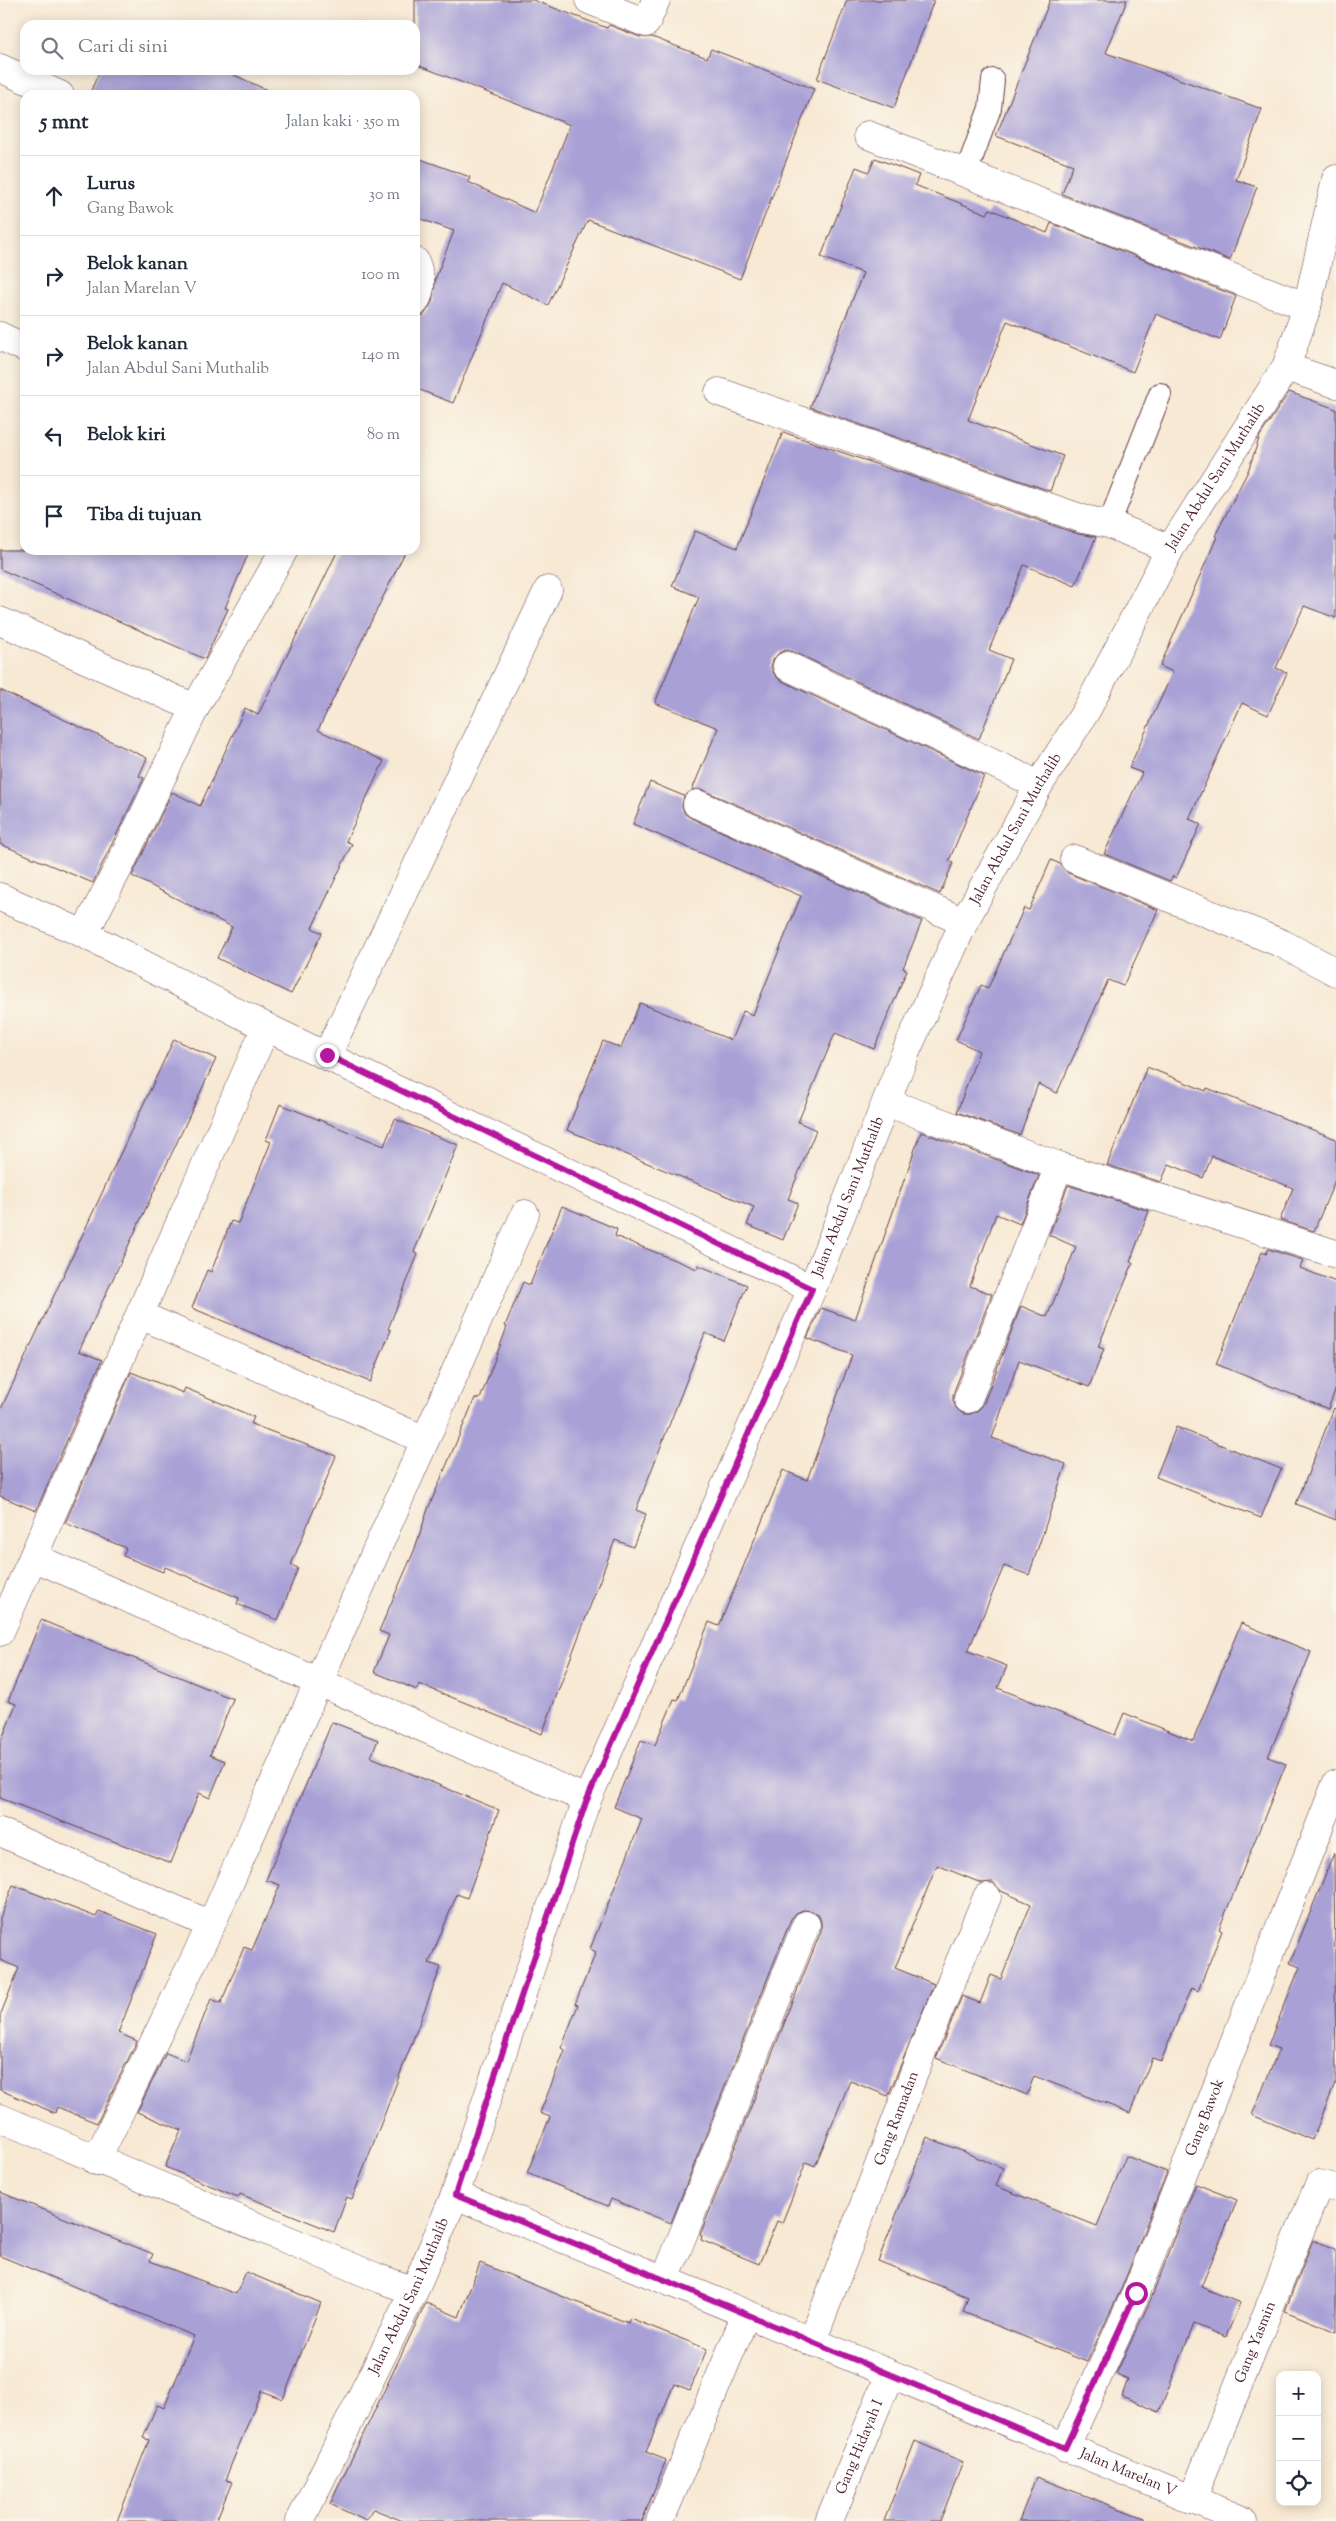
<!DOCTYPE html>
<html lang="id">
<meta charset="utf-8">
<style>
body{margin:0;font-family:"Sorts Mill Goudy",serif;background:#f2f2f3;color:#1f2937}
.controls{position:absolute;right:15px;bottom:15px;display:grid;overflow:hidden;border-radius:10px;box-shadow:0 2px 12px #0003}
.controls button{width:45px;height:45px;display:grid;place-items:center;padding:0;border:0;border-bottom:1px solid #e0e1e3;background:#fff;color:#1f2937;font:25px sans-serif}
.stop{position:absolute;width:15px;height:15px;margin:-11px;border:4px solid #b5179e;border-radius:50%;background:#fff}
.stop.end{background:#b5179e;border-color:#fff;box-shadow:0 1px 5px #0008}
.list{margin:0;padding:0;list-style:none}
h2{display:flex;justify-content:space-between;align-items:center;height:65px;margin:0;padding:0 20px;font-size:21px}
h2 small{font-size:16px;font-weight:400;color:#747a83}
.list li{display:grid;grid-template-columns:32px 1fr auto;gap:15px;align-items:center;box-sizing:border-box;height:80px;padding:0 20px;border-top:1px solid #e0e1e3}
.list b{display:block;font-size:19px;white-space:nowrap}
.list p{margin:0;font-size:16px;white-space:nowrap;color:#747a83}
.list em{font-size:16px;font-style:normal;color:#747a83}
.icon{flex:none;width:28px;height:28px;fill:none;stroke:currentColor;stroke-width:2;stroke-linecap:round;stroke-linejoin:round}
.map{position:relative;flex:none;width:1336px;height:2521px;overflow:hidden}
.search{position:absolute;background:#fff;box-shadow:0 2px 12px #0003;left:20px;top:20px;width:400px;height:55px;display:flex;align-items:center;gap:12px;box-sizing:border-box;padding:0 18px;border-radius:15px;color:#747a83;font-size:19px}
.panel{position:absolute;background:#fff;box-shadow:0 2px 12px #0003;left:20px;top:90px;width:400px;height:465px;border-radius:15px}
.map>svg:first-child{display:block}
.building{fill:#a9a1d6}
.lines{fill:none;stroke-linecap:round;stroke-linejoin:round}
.service-casing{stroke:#643d44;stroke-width:24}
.minor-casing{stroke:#643d44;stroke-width:29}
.tertiary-casing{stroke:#643d44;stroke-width:29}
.service{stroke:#fff;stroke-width:22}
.minor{stroke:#fff;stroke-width:28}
.tertiary{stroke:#fff;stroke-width:28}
.route{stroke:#b5179e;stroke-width:6}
.labels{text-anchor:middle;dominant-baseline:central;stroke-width:4;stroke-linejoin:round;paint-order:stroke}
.street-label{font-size:15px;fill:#4a1f2b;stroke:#fbf7ec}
</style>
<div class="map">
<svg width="1336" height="2521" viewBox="0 0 1336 2521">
<rect width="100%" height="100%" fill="#fbf7ec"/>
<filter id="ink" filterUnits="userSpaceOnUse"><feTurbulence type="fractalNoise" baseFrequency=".02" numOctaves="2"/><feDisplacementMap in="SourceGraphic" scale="10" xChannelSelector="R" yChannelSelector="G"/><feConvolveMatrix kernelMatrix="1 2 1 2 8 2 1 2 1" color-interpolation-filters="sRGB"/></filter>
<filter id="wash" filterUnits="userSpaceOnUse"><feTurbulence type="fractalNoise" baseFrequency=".0096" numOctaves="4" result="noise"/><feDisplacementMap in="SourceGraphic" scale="20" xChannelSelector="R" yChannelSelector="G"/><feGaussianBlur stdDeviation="1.12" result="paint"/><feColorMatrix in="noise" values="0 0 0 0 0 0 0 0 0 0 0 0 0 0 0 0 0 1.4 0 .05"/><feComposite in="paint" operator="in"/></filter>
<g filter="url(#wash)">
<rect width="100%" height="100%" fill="#f7e9d4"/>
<g id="blocks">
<!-- building -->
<path class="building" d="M415 0H533L607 28 609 25 640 37H652L707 58 711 49 814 89 740 279 588 220 548 305 502 283 453 403 415 388V327L420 316 424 315 432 302 436 277 454 231 415 217V157L470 177 468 182 535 213 570 125 415 64Z
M847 0H934L894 108 817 79Z
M1050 0H1127L1106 53 1262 109 1236 180 1257 187 1230 260 1062 194 1073 165 996 136Z
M100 70H223L278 95H89Z
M875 158 919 175 915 185 987 214 990 209 1047 233 1051 223 1236 296 1220 340 1156 314 1133 372 1007 321 968 420 1063 456 1050 491 810 407 863 273 821 257 856 167 869 172Z
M1289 392 1336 409V618L1304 606 1276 668 1287 673 1268 715 1242 703 1189 819 1201 824 1176 878 1173 876 1170 881 1104 854 1142 773 1129 768 1173 672 1160 666 1217 537 1215 536 1248 471 1260 436Z
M783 432 1078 534 1096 537 1075 586 1024 565 989 650 1011 659 979 739 794 652 786 650 779 653 773 660 771 667 774 674 780 680 984 776 949 861 953 863 940 894 703 790H692L718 728 655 703 699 597 672 586 695 531 737 548Z
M0 550H250L225 608 228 609 205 659 0 569Z
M338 550H406L318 730 384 761 346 841 352 844 312 928 322 933 291 994 217 958 232 927 132 876 172 792 200 806 245 708 258 715Z
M0 690 147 758 139 776 144 778 93 883 0 844Z
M650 782 684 796 682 806 685 814 691 818 922 921 903 968 907 970 874 1049 835 1033 798 1122 816 1130 788 1199 798 1203 783 1240 747 1225 754 1207 567 1130 603 1041 621 1048 640 1003 731 1040 743 1011 753 1015 801 896 633 824Z
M1051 860 1060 864 1068 873 1158 910 1123 986 1108 980 1057 1093 1038 1084 1020 1135 957 1112 979 1051 956 1040 981 985 988 988 1024 908 1029 910Z
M174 1039 216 1059 79 1351 102 1360 36 1511 0 1496V1411Z
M1147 1067 1206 1091 1207 1088 1336 1139V1178L1314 1231 1280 1220 1293 1188 1212 1156 1203 1178 1169 1164 1161 1182 1107 1165Z
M280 1104 384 1146 395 1119 458 1145 414 1252 418 1254 388 1329 391 1330 370 1382 192 1308 207 1270 211 1272 231 1221 238 1223 271 1142 266 1140Z
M921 1132 1039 1175 1020 1224 996 1214 970 1286 992 1294 953 1394V1401L956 1408 963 1414H970L977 1411 983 1405 1021 1306 1047 1317 1076 1247 1049 1235 1068 1185 1149 1211 1130 1262 1133 1263 1098 1347 1104 1349 1089 1387 1019 1360 992 1438 1066 1464 1029 1575 1004 1566 968 1651 1007 1666 998 1688 1115 1735 1124 1713 1193 1741 1241 1623 1311 1652 1268 1757 1286 1764 1219 1929 1222 1931 1198 1991 1191 1988 1161 2061 1152 2058 1130 2113 1034 2076 1027 2095 936 2058 962 1996 980 2003 991 1975 1001 1979 1031 1904 1001 1891 993 1882 981 1883 937 1865 895 1968 934 1984 888 2096 850 2081 815 2166 806 2162 782 2223 777 2221 759 2264 701 2240 702 2236 700 2235 821 1931V1922L819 1916 812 1911 803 1910 796 1913 791 1919 671 2223 611 2199 608 2206 527 2173 550 2117 540 2113 565 2050 561 2048 578 2005 575 2004 596 1952 590 1949 642 1819 614 1807 641 1740 655 1745 674 1699 678 1700 709 1622 719 1626 783 1470 807 1480 852 1355 807 1338 821 1308 855 1320Z
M562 1206 617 1229 615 1236 697 1269 698 1265 747 1285 724 1341 705 1333 636 1510 646 1514 633 1547 615 1540 542 1734 419 1684 417 1690 374 1672 389 1635 379 1631 414 1551 428 1509 475 1398 480 1399 507 1327 505 1326 523 1282 530 1285Z
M1268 1249 1303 1260 1300 1268 1336 1282V1388L1328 1409 1216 1364 1262 1252 1266 1254Z
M131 1372 183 1393 185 1388 254 1417 251 1424 336 1456 291 1565 298 1568 278 1620 237 1604 239 1598 165 1567 163 1572 123 1556 126 1548 65 1523Z
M1334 1408 1336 1409V1520L1296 1504Z
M1176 1427 1281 1469 1261 1518 1156 1477Z
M41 1620 233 1699 210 1755 225 1761 210 1798 199 1793 171 1863 0 1798V1744L16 1704 8 1701Z
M332 1722 378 1740 371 1757 499 1810 467 1898 457 1894 429 1963 441 1967 352 2199 347 2197 334 2232 240 2194 238 2197 165 2167 181 2130 137 2112 166 2053 186 2061 211 1999 221 2003 244 1947 252 1950 280 1885 266 1880Z
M1334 1853 1336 2082 1312 2140 1252 2115 1279 2049 1268 2045 1300 1967 1290 1963Z
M13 1885 96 1917 99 1911 157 1934 118 2033 137 2041 97 2123 57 2107 55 2113 0 2090V2016L19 1968 0 1960V1918Z
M927 2137 1003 2168 996 2186 1097 2226 1126 2156 1167 2172 1122 2287 1087 2362 963 2312 968 2297 878 2261Z
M1196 2184 1237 2200 1201 2287 1240 2303 1226 2337 1194 2324 1159 2412 1122 2396 1128 2379 1116 2374 1151 2299Z
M0 2192 153 2254 150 2261 236 2294 246 2272 321 2303 283 2399 261 2391 225 2480 232 2482 216 2521H117L149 2440 143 2438 157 2405 164 2408 194 2336 0 2256Z
M1313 2240 1336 2249V2332L1285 2311Z
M480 2263 628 2323 630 2318 707 2349 690 2390 674 2384 646 2452 666 2460 642 2521H403L373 2509 366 2521 330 2504 426 2303 459 2317Z
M915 2441 963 2462 940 2521H884Z
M1036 2477 1144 2518 1143 2521H1019Z"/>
</g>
</g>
<g filter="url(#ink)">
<use href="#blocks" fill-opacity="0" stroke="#643d44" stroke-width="1"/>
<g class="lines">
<!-- service casing -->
<g class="service-casing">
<path id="service" d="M966 173 990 108 993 80
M1109 524 1160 394"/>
</g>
<!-- minor casing -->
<g class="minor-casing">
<g id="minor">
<path d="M589 0 646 23 656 0"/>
<path d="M0 68 60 95"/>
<path d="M868 135 1307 307"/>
<path d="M415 261C421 276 423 288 415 302"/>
<path d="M0 336 25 348"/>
<path d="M1286 367 1336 384"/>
<path d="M719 392 1083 519 1109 524 1170 549"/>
<path d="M0 621 195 708"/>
<path d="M787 666 1039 785"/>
<path d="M697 804 964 922"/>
<path d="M1074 859 1283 944 1336 972"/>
<path d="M0 897 84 934 121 863 195 708 284 550"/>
<path d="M84 934 266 1027 812 1289"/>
<path d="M327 1055 548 590"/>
<path d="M886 1102 1059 1166 1336 1254"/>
<path d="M140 1315 425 1440"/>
<path d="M968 1399 1059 1166"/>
<path d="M33 1557 586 1799V1802"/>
<path d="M0 1632 266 1027"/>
<path d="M0 1832 211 1925"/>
<path d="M0 2118 378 2278 414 2291"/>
<path d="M96 2161 211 1925 525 1214"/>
<path d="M665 2280 806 1925"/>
<path id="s1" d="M812 2342 925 2044 987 1897"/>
<path id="s2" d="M1065 2448 1136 2293 1336 1784"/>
<path id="s3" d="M1192 2500 1319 2184 1336 2188"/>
<path d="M660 2521 746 2314"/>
<path id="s4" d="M829 2521 890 2374"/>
</g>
</g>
<!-- tertiary casing -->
<g class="tertiary-casing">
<g id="tertiary">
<path id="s5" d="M455 2195 665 2280 1244 2521"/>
<path id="s6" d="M300 2521 414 2291 455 2195 586 1802 812 1289 905 1054 964 922 1039 785 1086 711 1170 549 1286 367 1307 307 1336 179"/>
</g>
</g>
<!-- service -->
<use href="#service" class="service"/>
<!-- minor -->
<use href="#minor" class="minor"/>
<!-- tertiary -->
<use href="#tertiary" class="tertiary"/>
</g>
</g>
<g class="lines" filter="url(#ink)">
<!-- route -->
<path class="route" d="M327 1055 812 1289 586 1802 455 2195 665 2280 1065 2448 1136 2293"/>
</g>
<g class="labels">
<!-- street labels -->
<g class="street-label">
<text stroke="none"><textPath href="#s6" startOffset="2245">Jalan Abdul Sani Muthalib</textPath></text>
<text stroke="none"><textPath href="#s6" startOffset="1840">Jalan Abdul Sani Muthalib</textPath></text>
<text stroke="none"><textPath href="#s6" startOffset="1435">Jalan Abdul Sani Muthalib</textPath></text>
<text stroke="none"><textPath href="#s1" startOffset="239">Gang Ramadan</textPath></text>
<text stroke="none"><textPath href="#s2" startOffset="359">Gang Bawok</textPath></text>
<text stroke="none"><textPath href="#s6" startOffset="250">Jalan Abdul Sani Muthalib</textPath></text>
<text stroke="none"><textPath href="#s3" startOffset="170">Gang Yasmin</textPath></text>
<text stroke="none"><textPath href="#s4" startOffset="80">Gang Hidayah I</textPath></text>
<text stroke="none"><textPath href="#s5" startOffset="728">Jalan Marelan V</textPath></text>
</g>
</g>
</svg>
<div class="controls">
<button>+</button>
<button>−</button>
<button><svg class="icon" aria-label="locate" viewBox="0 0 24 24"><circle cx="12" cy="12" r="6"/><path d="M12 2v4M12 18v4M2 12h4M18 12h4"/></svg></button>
</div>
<div class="stop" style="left:1136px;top:2293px"></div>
<div class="stop end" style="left:327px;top:1055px"></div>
<div class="search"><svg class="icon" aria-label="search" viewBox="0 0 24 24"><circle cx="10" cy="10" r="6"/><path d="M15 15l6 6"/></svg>Cari di sini</div>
<section class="panel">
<h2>5 mnt<small>Jalan kaki · 350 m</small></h2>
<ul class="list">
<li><svg class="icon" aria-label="ahead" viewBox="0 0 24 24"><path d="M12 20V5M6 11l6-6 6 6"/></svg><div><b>Lurus</b><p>Gang Bawok</p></div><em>30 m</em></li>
<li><svg class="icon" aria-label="right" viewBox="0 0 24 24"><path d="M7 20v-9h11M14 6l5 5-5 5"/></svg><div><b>Belok kanan</b><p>Jalan Marelan V</p></div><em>100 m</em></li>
<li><svg class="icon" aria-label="right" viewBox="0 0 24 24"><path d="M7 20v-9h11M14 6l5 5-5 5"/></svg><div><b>Belok kanan</b><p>Jalan Abdul Sani Muthalib</p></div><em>140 m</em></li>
<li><svg class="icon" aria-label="left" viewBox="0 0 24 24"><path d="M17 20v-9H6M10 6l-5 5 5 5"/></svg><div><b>Belok kiri</b></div><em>80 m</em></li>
<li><svg class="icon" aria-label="arrive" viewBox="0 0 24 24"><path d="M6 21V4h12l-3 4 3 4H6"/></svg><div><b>Tiba di tujuan</b></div></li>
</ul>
</section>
</div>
